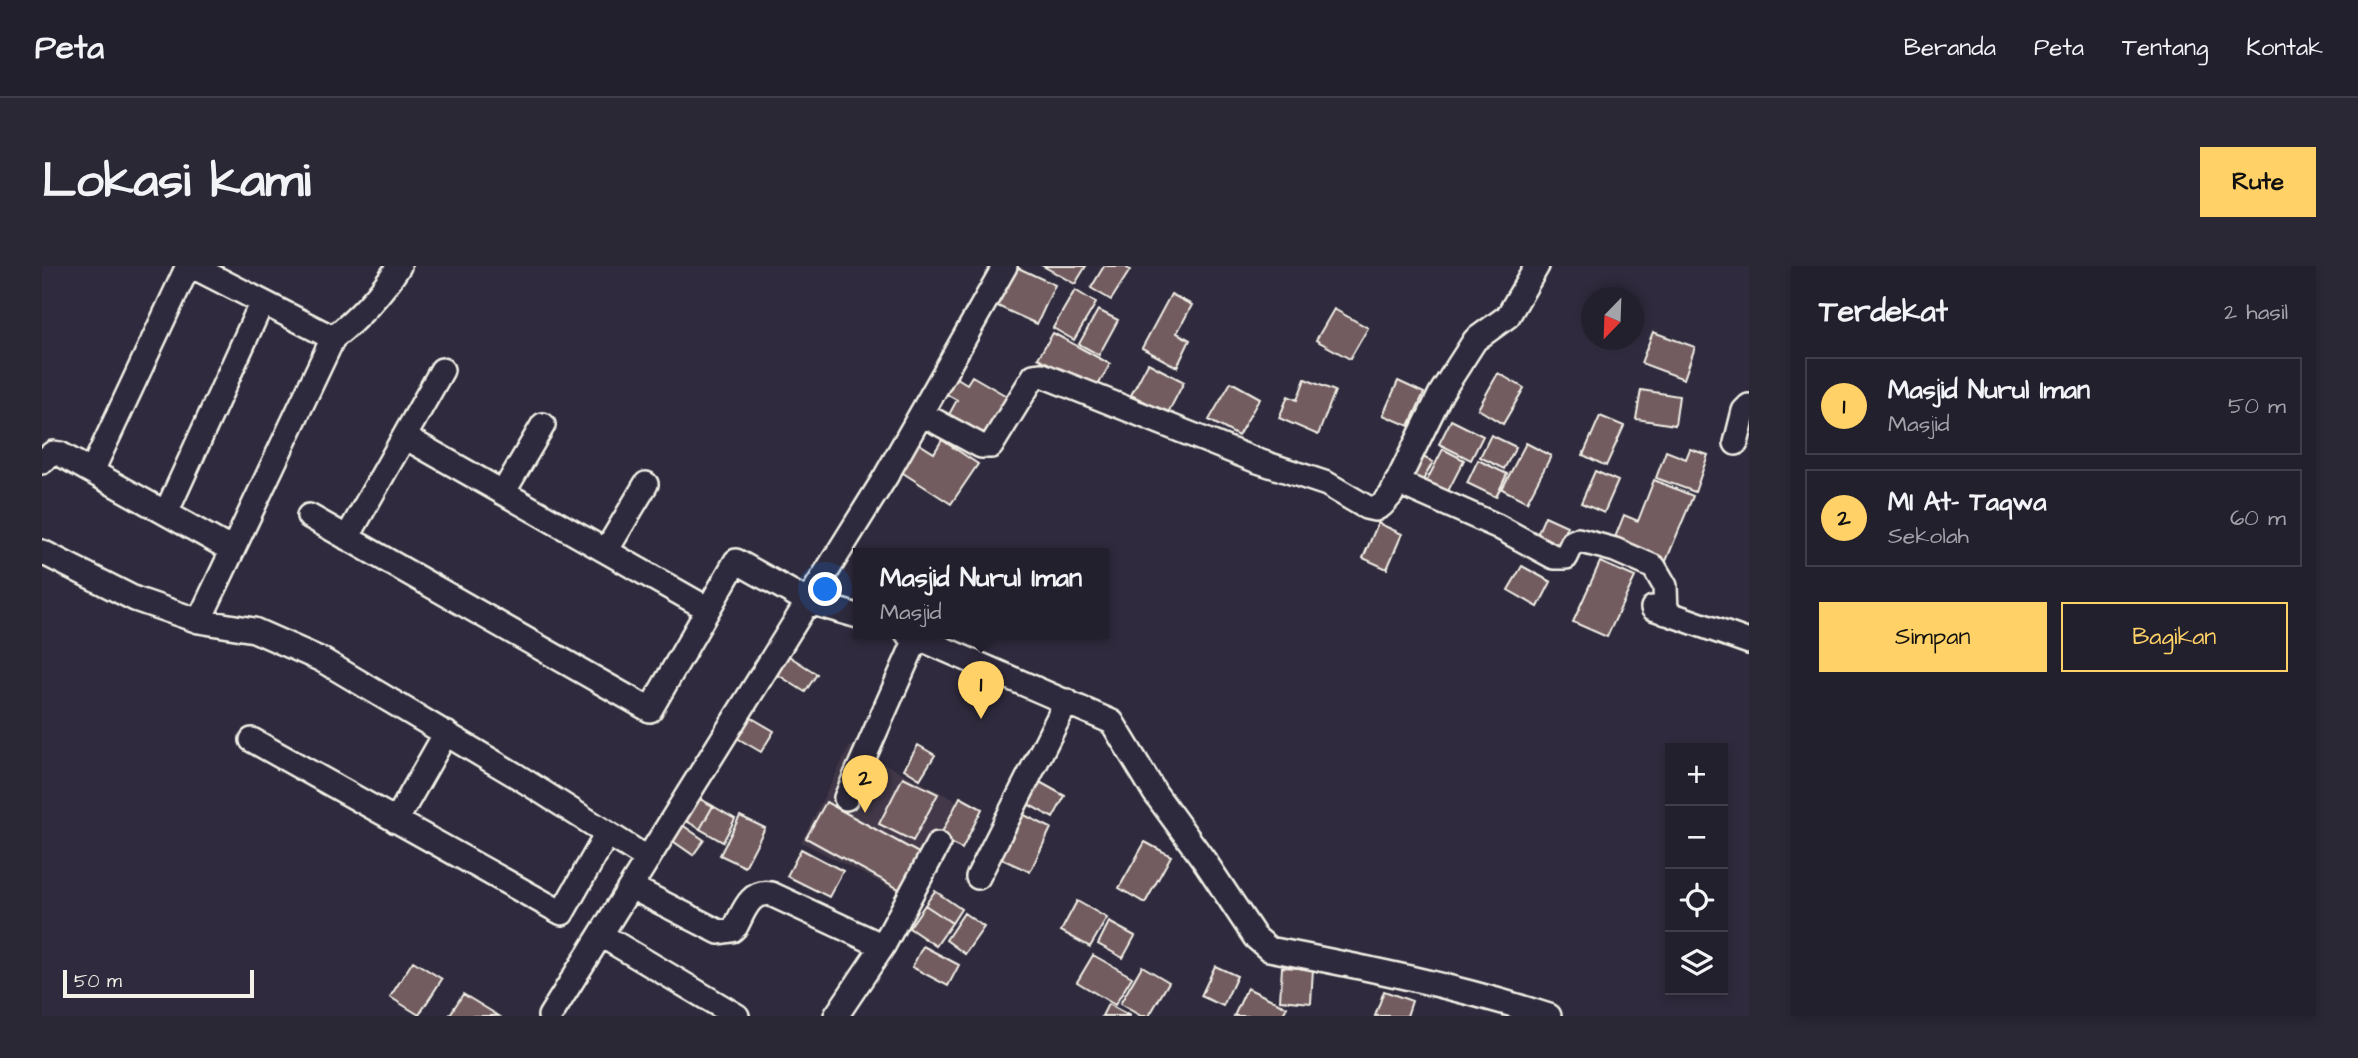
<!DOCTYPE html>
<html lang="id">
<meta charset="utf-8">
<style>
body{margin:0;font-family:"Architects Daughter",sans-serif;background:#2b2836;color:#f1f3f6}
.controls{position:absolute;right:21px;bottom:21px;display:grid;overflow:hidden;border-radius:0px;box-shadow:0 4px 10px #0003}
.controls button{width:63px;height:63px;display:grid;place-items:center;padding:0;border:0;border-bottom:2px solid #403e4a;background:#23202e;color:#f1f3f6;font:35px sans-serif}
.compass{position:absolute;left:1539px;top:21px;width:63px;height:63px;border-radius:50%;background:#23202e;box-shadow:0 4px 10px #0003;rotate:203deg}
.scale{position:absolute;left:21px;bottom:18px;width:191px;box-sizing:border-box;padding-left:7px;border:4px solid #f4f1e8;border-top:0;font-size:19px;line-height:24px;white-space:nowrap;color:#f4f1e8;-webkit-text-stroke:5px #2f2a3d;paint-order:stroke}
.you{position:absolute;left:784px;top:324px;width:24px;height:24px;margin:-18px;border:5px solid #fff;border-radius:50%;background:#1a73e8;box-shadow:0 0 0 10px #1a73e833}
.badge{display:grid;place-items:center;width:46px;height:46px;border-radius:50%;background:#ffd166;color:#111;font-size:23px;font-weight:700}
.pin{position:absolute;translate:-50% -58px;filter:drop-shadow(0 2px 4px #0008)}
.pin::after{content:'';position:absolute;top:37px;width:24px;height:21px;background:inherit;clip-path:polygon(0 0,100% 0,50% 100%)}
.popup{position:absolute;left:811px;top:282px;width:256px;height:91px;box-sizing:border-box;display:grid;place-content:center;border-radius:0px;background:#23202e;filter:drop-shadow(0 2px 5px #0005);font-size:23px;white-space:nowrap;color:#a3a3aa}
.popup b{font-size:26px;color:#f1f3f6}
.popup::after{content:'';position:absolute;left:50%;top:100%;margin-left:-14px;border:14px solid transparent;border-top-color:#23202e}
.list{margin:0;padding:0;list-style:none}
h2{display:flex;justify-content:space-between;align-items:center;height:91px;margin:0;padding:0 28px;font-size:30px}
h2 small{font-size:23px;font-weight:400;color:#a3a3aa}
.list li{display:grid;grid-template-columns:46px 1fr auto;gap:21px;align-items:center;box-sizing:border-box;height:98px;margin:0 14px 14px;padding:0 14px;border:2px solid #403e4a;border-radius:0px}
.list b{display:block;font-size:26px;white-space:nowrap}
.list p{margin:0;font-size:23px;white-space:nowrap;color:#a3a3aa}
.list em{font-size:23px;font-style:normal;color:#a3a3aa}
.actions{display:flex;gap:14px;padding:21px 28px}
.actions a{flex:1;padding:16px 0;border:2px solid #ffd166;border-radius:0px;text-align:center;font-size:24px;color:#ffd166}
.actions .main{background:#ffd166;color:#111}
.icon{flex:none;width:38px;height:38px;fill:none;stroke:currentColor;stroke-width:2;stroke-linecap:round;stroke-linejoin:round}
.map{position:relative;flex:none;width:1707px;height:750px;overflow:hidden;border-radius:0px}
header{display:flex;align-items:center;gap:42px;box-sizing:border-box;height:98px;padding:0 35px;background:#23202e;border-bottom:2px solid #403e4a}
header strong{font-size:33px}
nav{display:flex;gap:38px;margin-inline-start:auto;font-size:24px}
.intro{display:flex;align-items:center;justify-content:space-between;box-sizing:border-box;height:168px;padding:0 42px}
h1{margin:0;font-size:49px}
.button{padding:18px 32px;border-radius:0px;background:#ffd166;color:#111;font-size:24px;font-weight:700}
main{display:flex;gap:42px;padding:0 42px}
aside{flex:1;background:#23202e;border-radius:0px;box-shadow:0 4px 10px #0003}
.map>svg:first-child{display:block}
.built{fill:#433948;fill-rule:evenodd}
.building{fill:#725b60;stroke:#f4f1e8;stroke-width:2}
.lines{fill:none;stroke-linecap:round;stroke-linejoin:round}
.street-casing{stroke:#f4f1e8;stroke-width:28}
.street{stroke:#2f2a3d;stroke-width:23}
</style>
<header>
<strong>Peta</strong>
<nav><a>Beranda</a><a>Peta</a><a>Tentang</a><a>Kontak</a></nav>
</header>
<div class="intro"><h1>Lokasi kami</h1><a class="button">Rute</a></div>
<main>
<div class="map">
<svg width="1707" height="750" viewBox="0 0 1707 750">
<rect width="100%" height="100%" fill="#2f2a3d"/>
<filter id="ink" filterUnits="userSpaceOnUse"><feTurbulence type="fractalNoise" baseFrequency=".0143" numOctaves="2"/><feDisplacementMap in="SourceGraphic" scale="14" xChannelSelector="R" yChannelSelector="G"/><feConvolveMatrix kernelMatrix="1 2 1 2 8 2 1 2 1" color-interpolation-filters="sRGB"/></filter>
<g filter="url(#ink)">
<!-- built -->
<path class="built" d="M808 480 915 535 867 631 759 576ZM895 529 872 575 837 558Z"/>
<!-- building -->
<path class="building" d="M972 0 1013 19 995 58 949 37Z
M1001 0H1044L1033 18Z
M1062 0H1082L1088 4 1069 34 1049 22Z
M1033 24 1054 37 1032 74 1011 62Z
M1129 28 1150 39 1135 67 1148 74 1135 101 1100 82Z
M1292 43 1326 62 1308 93 1274 74Z
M1056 44 1076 54 1057 89 1037 78Z
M1611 66 1653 81 1642 113 1599 97Z
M1011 67 1068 98 1054 123 996 92Z
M1106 97 1142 116 1126 147 1089 129Z
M1456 107 1482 122 1461 158 1436 143Z
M912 110 925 118 930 110 968 132 943 176 904 154 915 134 902 127Z
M1263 113 1293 125 1276 169 1237 152 1246 130 1255 134Z
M1356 115 1382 127 1367 160 1341 149Z
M1189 116 1218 132 1196 170 1167 154Z
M1599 124 1637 130 1633 159 1594 153Z
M1558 150 1582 160 1564 200 1541 189Z
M1409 154 1441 170 1429 194 1397 178Z
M1449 169 1474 181 1462 203 1438 191Z
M900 174 936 198 909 238 858 205 876 177 892 187Z
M1484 177 1509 190 1485 236 1460 223Z
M1401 183 1422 194 1403 231 1382 220Z
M1648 183 1666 189 1653 226 1614 212 1624 185 1644 193Z
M1377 189 1391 196 1380 216 1366 209Z
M1436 194 1465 208 1454 231 1425 217Z
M1553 205 1576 215 1562 247 1539 237Z
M1612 214 1651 230 1622 300 1570 279 1582 249 1596 255Z
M1503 250 1525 260 1513 288 1491 278Z
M1336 257 1360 268 1345 303 1321 292Z
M1558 296 1593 311 1565 371 1531 356Z
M1480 300 1509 316 1496 341 1466 324Z
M742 387 775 408 763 426 730 405Z
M703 448 732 465 719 486 690 469Z
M876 479 893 489 878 513 862 503Z
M861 511 896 528 871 575 837 558Z
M994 514 1023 530 1011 552 982 536Z
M647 527 671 540 658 563 634 549Z
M918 531 940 543 920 583 897 572Z
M784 536 884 591 864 627 764 572Z
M671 540 693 553 681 576 658 563Z
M974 545 1009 562 988 606 953 590Z
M698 550 723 562 703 601 678 589Z
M636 556 662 574 651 589 625 571Z
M1103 576 1129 590 1103 637 1077 622Z
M759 583 801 605 787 631 745 610Z
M893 625 919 643 910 657 883 639Z
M1035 635 1065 652 1048 681 1019 665Z
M883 639 910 657 894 680 867 662Z
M922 647 942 661 923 688 904 674Z
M1067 656 1093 670 1081 692 1056 678Z
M881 680 917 699 906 720 870 701Z
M1051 689 1090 711 1073 739 1035 716Z
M371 695 400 713 377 749 348 731Z
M1100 700 1127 716 1107 750H1099L1078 738Z
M1173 700 1195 710 1181 740 1159 730Z
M1240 701 1271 703 1269 737 1238 734Z
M1205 722 1245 741 1240 750H1192Z
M1342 725 1370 735 1365 750H1333Z
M421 728 457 750H407Z
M1066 738 1088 750H1060Z"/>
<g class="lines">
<!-- street casing -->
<g class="street-casing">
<path id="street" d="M150 0 291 72
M880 148 939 180H949L992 110 1000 109 1213 194 1285 218 1324 241 1333 243 1340 239 1349 229 1399 127 1433 74 1466 50 1495 0
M363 171 666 343
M1694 177 1702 145 1707 140
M0 196 11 187 18 188 190 284
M50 205 146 0
M1355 216 1455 260 1512 291H1524L1531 276 1536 274 1573 284 1612 301 1623 320 1624 347
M461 227 501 159
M124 247 220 36
M267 250 608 444 694 295 767 336 816 350
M305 272 400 104
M564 285 604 218
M0 286 93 333 157 355 212 364 280 394 475 510 606 593
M1611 342 1707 376
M157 355 291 72C318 51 338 29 357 0
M865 367 1070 456 1113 527 1164 597 1213 671 1227 683C1321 701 1415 720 1507 750
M210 474 520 647 565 568
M804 532 875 371
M354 555 404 467
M936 611 1025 435
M589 621 677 666 690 664 694 660C702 645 708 624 729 628L841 680 794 750
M559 669 695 750
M841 680 896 578
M508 750 844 210 963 0"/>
</g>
<!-- street -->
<use href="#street" class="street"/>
</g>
</g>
</svg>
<div class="controls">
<button>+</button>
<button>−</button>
<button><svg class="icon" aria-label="locate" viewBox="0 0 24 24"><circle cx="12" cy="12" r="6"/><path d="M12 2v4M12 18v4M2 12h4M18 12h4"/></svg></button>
<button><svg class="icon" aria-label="layers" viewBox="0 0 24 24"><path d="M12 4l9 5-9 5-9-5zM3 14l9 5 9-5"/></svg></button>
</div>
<svg class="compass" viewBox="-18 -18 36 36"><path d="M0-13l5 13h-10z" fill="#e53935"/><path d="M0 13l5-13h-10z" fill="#a3a3aa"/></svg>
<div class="scale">50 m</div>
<div class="you"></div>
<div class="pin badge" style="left:939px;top:453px">1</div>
<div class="popup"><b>Masjid Nurul Iman</b>Masjid</div>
<div class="pin badge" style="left:823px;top:547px">2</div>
</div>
<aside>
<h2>Terdekat<small>2 hasil</small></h2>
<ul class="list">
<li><span class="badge">1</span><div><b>Masjid Nurul Iman</b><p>Masjid</p></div><em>50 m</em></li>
<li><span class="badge">2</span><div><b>MI At- Taqwa</b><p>Sekolah</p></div><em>60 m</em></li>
</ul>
<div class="actions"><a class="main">Simpan</a><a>Bagikan</a></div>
</aside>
</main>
